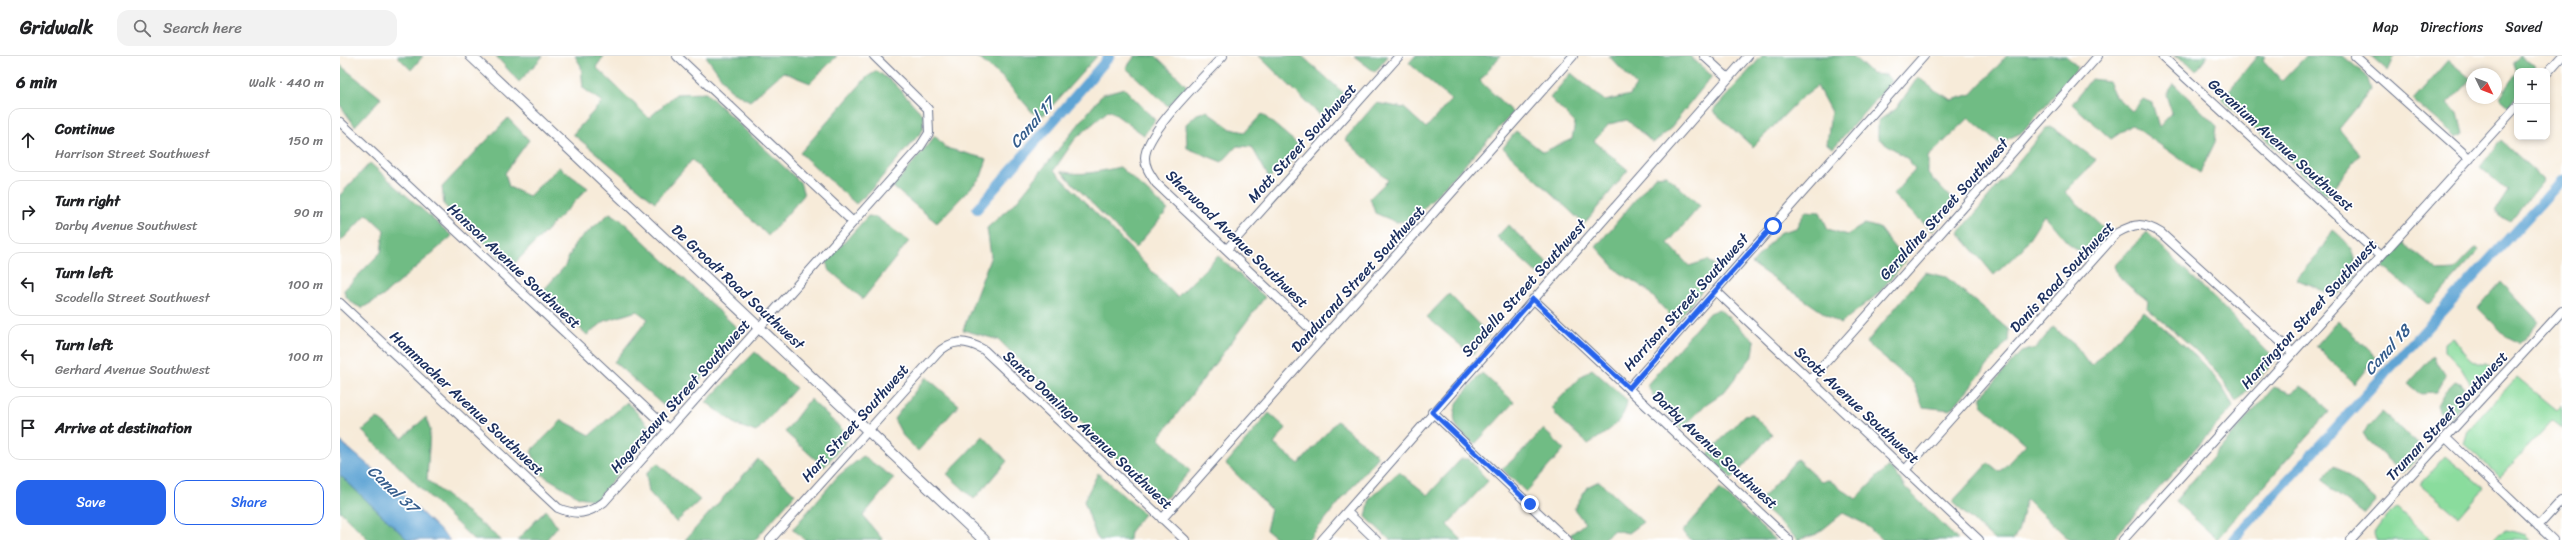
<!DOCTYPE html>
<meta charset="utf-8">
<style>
body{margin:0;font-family:Sriracha,sans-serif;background:#f2f2f2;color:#202124}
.controls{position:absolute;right:12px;top:12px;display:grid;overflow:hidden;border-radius:8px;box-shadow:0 2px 6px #0003}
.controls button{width:36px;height:36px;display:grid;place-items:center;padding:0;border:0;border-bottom:1px solid #e0e0e0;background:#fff;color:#202124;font:20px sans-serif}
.compass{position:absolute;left:2126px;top:12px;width:36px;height:36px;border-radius:50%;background:#fff;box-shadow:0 2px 6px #0003;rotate:133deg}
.stop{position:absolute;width:12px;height:12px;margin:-9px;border:3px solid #2563eb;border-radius:50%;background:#fff}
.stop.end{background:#2563eb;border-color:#fff;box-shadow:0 1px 4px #0008}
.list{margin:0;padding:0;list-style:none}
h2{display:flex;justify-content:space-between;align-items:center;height:52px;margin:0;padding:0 16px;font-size:17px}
h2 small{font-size:13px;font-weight:400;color:#757577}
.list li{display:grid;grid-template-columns:26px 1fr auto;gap:12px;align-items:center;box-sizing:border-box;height:64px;margin:0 8px 8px;padding:0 8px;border:1px solid #e0e0e0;border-radius:12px}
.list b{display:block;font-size:15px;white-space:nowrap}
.list p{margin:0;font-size:13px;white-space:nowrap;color:#757577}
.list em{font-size:13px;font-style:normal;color:#757577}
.actions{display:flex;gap:8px;padding:12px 16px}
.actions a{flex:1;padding:9px 0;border:1px solid #2563eb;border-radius:12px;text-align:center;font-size:14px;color:#2563eb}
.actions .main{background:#2563eb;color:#fff}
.icon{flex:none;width:22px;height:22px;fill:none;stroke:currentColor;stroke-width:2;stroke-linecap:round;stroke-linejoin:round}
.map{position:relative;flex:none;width:2222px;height:484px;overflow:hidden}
header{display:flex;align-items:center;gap:24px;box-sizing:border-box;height:56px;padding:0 20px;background:#fff;border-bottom:1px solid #e0e0e0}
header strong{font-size:19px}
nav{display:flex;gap:22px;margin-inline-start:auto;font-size:14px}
.search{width:280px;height:36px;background:#f2f2f2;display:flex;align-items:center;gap:10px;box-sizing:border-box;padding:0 14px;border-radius:12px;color:#757577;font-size:15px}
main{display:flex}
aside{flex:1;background:#fff}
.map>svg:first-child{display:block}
.green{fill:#8adc9d;stroke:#52867e}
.forest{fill:#6fbc84;stroke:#457671}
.water{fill:#5ea4d4;stroke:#3c6a99}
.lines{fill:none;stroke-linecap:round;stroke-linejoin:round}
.canal{stroke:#5ea4d4;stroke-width:10}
.minor-casing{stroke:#687189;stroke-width:10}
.tertiary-casing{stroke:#687189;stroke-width:12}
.minor{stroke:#fff;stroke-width:8}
.tertiary{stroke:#fff;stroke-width:10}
.route{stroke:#2563eb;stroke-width:5}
.labels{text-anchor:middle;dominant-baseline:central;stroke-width:3.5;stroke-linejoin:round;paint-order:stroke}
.street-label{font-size:15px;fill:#1b2f5e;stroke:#fff}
.water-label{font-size:16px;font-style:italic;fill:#365e8d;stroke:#fff}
</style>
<header>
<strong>Gridwalk</strong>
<div class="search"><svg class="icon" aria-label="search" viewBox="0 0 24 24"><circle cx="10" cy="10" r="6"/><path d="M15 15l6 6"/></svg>Search here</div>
<nav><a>Map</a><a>Directions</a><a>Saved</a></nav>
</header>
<main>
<aside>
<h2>6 min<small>Walk · 440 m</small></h2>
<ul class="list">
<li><svg class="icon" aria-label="ahead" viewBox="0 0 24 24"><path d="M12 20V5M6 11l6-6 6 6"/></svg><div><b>Continue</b><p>Harrison Street Southwest</p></div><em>150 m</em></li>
<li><svg class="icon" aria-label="right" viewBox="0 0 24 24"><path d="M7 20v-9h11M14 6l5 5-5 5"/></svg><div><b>Turn right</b><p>Darby Avenue Southwest</p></div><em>90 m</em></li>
<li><svg class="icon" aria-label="left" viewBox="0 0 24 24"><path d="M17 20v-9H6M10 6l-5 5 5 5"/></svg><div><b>Turn left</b><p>Scodella Street Southwest</p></div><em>100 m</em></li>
<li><svg class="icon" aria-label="left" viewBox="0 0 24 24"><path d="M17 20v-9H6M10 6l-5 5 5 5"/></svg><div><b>Turn left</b><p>Gerhard Avenue Southwest</p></div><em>100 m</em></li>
<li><svg class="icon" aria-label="arrive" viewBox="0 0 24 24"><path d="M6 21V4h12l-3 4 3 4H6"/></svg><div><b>Arrive at destination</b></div></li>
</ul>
<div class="actions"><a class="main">Save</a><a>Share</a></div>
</aside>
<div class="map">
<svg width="2222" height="484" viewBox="0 0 2222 484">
<rect width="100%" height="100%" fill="#fff"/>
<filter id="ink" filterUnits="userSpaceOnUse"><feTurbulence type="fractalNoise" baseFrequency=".025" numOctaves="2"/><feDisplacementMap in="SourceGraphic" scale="8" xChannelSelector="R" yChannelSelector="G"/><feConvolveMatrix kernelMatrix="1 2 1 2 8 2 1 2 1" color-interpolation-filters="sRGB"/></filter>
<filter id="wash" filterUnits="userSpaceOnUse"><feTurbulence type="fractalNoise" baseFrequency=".012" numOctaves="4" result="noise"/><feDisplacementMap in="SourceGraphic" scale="16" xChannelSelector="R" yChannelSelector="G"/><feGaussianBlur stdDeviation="0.9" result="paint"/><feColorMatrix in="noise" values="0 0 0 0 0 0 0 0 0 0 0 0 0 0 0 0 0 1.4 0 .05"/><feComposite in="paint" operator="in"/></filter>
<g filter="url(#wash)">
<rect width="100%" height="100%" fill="#f7ebd9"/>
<!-- green -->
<path class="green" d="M2113 281C2121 293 2131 310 2147 308L2154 314 2135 335 2121 312 2105 295V287Z
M2177 321 2217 354 2222 349V373L2212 365 2160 421 2124 388 2128 374Z
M2105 400 2144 432 2119 461 2080 428Z
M2057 452 2091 484H2036L2034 478 2046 461Z
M2167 474 2186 479 2191 484H2152L2158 478Z"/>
<!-- forest -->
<path class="forest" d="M57 0H83L71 14Z
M156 0H203L179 26Z
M235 0H264L256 11 309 62 336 38 366 37 460 126 464 139 428 180 352 104 315 146 233 78 262 46 243 32 241 10Z
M366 0H497L470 27 443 16 410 45 390 34Z
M636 0H757L704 59 693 57 662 21Z
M795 0H816L847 30 828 50 786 12Z
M919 0H962L1007 40 985 64Z
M1014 0H1048L1035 16Z
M1075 0H1160L1140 25 1173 57 1072 165 1056 166 1035 157 1030 142 1048 124 1005 83 1036 47 1064 52 1086 72 1111 44 1069 7Z
M1269 0H1350L1372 20 1328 75 1313 87 1287 64 1269 68 1254 85 1288 114 1244 168 1163 92 1176 75 1203 96 1232 83 1235 67 1210 42 1231 17 1265 45 1290 39 1296 29Z
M1422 0H1513L1532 18 1546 19 1552 25 1493 92 1487 88 1491 56 1477 30 1462 41 1413 91 1373 55Z
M1667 0H1726L1738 11 1683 76 1659 87 1629 62 1588 101V118L1617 149 1592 175 1553 139 1575 113 1569 104 1538 82V65L1556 53 1578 21 1593 33 1612 44 1632 38Z
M1834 0H1868L1856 15 1847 6Z
M1917 0H1925L1923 4 1942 25 1966 0H2003L2027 20 2031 34 1999 73 2020 98 1987 140 1882 43Z
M2031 0H2055L2048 15Z
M2179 0 2195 8 2196 15 2177 16 2173 8Z
M2108 4 2131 23 2107 48 2118 57 2123 78 2117 82 2073 44Z
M0 9 41 42 15 70 0 49Z
M537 15 555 28 584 60 583 74 529 136 516 148 460 97 527 21Z
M2177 17V39L2169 50 2160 42Z
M1751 23 1768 25 1775 40 1792 55 1803 43 1812 47 1819 71 1832 57 1826 39 1834 28 1877 70 1875 86 1860 117 1792 69 1771 83 1732 48Z
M784 32 815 64 804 79 769 54 735 83 714 114 837 241 878 200 925 241 819 382 850 415 826 442H816L659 284 623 274 651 200 647 172 676 146 763 38Z
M867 55 891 73 905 76 922 58 961 91 949 108 929 122 912 91 897 90 882 106 847 92 846 68 857 58Z
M168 62 189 84 165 117 169 131 189 140 219 111 248 132 171 211 104 149 102 131Z
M1712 71 1756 104 1725 136 1764 172 1769 179 1749 202 1727 186 1704 159 1682 193 1654 219 1619 177 1706 72Z
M595 80 606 92 647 103 641 121 597 167 553 131Z
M2161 84 2204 124 2170 166 2155 155 2168 135 2140 111Z
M30 107 112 180 43 240 22 252C14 249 5 243 4 234L41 196 44 174 27 158 0 186V139Z
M780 111 828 154 795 192 721 115C740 121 761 115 780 111Z
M1326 119 1360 150 1328 187 1349 210 1368 204 1379 214 1336 266 1306 233 1279 216 1256 191 1315 120Z
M1465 155 1480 156 1488 173 1507 179 1525 168 1539 172 1565 205 1539 237 1500 268 1412 208 1439 177 1456 172Z
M270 157 280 163 396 271 398 281 334 352 324 350 274 306 308 263 297 255 265 265 247 279 202 236 225 210 235 187Z
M528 160 536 161 569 185 523 243 488 213 487 205Z
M1168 169 1211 210 1201 221 1157 181Z
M1993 174C2012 189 2017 199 2015 223L1995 240 1956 223 1978 198Z
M1807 176 1936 304 1896 347C1878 308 1839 280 1807 252L1808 245C1797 235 1778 225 1774 210Z
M2062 186 2098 215 2114 214 2136 191 2139 194 2090 249 2043 211Z
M1585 216 1606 221 1669 274 1668 285 1611 354 1583 351 1573 326 1526 287Z
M2161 226 2199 266 2179 288 2168 282 2138 252Z
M1109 238 1149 279 1132 299 1087 261Z
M1379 253 1415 285 1413 299 1384 336 1366 348 1342 373 1319 349 1307 329 1369 257Z
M1804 255C1836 283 1875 311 1893 351L1772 484H1730L1686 443 1679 473 1673 484H1654L1612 446 1648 407 1660 416 1686 388 1642 349 1641 341 1681 296 1696 292 1713 271 1736 290 1751 310Z
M1998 264 2036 301 2014 328 1976 290Z
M415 296 456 332 416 376 397 369 366 346Z
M2093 300 2106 320 2095 337 2080 338 2068 328Z
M1252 313 1287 344C1286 365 1265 378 1248 388L1217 360 1212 351 1239 322Z
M1142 317 1174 346 1135 388C1130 384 1122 379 1118 373 1105 351 1129 333 1142 317Z
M586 321 619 349 578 395 563 380 554 363Z
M2115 325 2122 328 2128 341 2109 363 2099 355 2097 349 2105 335Z
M1961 330 1978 342 1989 356 1877 483 1835 445 1934 331 1951 337Z
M470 343 510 381 484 411 445 376Z
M287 346 310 371 312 377 256 444 239 441 201 418 191 395 222 364 250 379Z
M2042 356 2085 393 2062 417 2028 385 2023 377Z
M929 357 946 372 934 388 959 408 997 365 1038 400 968 484H939L926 474 931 453 886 408Z
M1412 358 1432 378 1392 423 1368 398 1404 359Z
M86 361 90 374 87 424 161 484H134L22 375 37 362 63 382Z
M1203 373 1224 393 1186 436 1162 413 1184 394Z
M643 380 667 405 634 443 607 418Z
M523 400 554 422 523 460 543 484H465L453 473 498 420Z
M418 403 455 438 415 484H345Z
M1121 403H1129L1148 425 1107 469 1122 484H1050L1026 461 1030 442 1059 416 1088 439Z
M1457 403 1481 425 1489 424 1516 443 1547 411 1555 416 1565 431 1618 484H1542L1525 468 1503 457 1477 478 1458 484 1418 447Z
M317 407 360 444 336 466 309 436 306 418Z
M1995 409 2036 444 2024 458 1994 436 1983 423Z
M758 417 804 458 790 476 789 484H759L756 480 744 445Z
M0 419 68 484H29L0 455Z
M1259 425 1303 466 1288 477 1274 474 1262 484H1236L1230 479 1245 467 1234 453 1247 431Z
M1380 433 1435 484H1351L1342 476Z
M206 454 217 471 206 484H177Z"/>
<!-- water -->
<path class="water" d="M0 385 62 438 110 484H68L0 419Z"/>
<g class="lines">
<!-- canal -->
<path class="canal" d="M637 153 770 0
M1893 484 2222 124"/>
</g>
</g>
<g filter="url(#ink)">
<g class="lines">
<!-- minor casing -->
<g class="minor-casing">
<path id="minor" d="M337 0 513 166
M883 0C864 21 805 76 805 102 805 112 811 119 816 127L982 284
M1364 0 1388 22
M1822 0 2040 200
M2015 0 2130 103
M2207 17 2222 0
M0 66 329 374
M887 193 1059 0
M1376 235 1639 484
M1193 243 1449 484
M0 247 218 452C237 460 248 458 264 446L580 91 589 77 588 53 534 0
M1470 324 1758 0
M1289 332 1584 0
M1092 356 1227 484
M2106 382 2213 484
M1565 414 1777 177C1795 167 1802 166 1821 177L1953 297
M1007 456 1036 484
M822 463 1233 0
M2198 470 2222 444
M430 484 596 299C611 282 626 284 644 294L845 484
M982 484 1408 0
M1783 484 2177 50
M2011 484 2222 255"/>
</g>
<!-- tertiary casing -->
<g class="tertiary-casing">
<path id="tertiary" d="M131 0 644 484"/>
</g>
<!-- minor -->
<use href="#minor" class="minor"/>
<!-- tertiary -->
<use href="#tertiary" class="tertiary"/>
</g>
</g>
<g class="lines" filter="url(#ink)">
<!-- route -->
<path class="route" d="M1190 448 1092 356 1096 352 1193 243 1289 332 1433 170"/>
</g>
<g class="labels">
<!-- street labels -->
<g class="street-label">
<text transform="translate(962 87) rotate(-48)">Mott Street Southwest</text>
<text transform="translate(1941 89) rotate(42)">Geranium Avenue Southwest</text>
<text transform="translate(1604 153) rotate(-48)">Geraldine Street Southwest</text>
<text transform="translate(897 183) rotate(44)">Sherwood Avenue Southwest</text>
<text transform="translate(174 210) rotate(43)">Hanson Avenue Southwest</text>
<text transform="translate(1722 221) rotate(-47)">Danis Road Southwest</text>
<text transform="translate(1018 223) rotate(-48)">Dandurand Street Southwest</text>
<text transform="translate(398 231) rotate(43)">De Groodt Road Southwest</text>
<text transform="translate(1184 232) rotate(-48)">Scodella Street Southwest</text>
<text transform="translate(1346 246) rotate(-48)">Harrison Street Southwest</text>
<text transform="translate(1969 258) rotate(-48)">Harrington Street Southwest</text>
<text transform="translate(340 340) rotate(-48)">Hagerstown Street Southwest</text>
<text transform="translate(127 347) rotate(43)">Hammacher Avenue Southwest</text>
<text transform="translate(1517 349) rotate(43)">Scott Avenue Southwest</text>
<text transform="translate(2107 360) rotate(-47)">Truman Street Southwest</text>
<text transform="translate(515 367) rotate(-48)">Hart Street Southwest</text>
<text transform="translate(748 374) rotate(43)">Santo Domingo Avenue Southwest</text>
<text transform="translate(1375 394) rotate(43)">Darby Avenue Southwest</text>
</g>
<!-- water labels -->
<g class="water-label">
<text transform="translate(692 67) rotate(-49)">Canal 17</text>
<text transform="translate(2047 294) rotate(-48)">Canal 18</text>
<text transform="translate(53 433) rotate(43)">Canal 37</text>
</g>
</g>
</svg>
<div class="controls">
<button>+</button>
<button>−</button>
</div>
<svg class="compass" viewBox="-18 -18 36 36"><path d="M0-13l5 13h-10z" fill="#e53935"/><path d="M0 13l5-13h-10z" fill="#757577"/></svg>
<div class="stop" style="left:1433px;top:170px"></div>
<div class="stop end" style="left:1190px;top:448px"></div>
</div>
</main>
